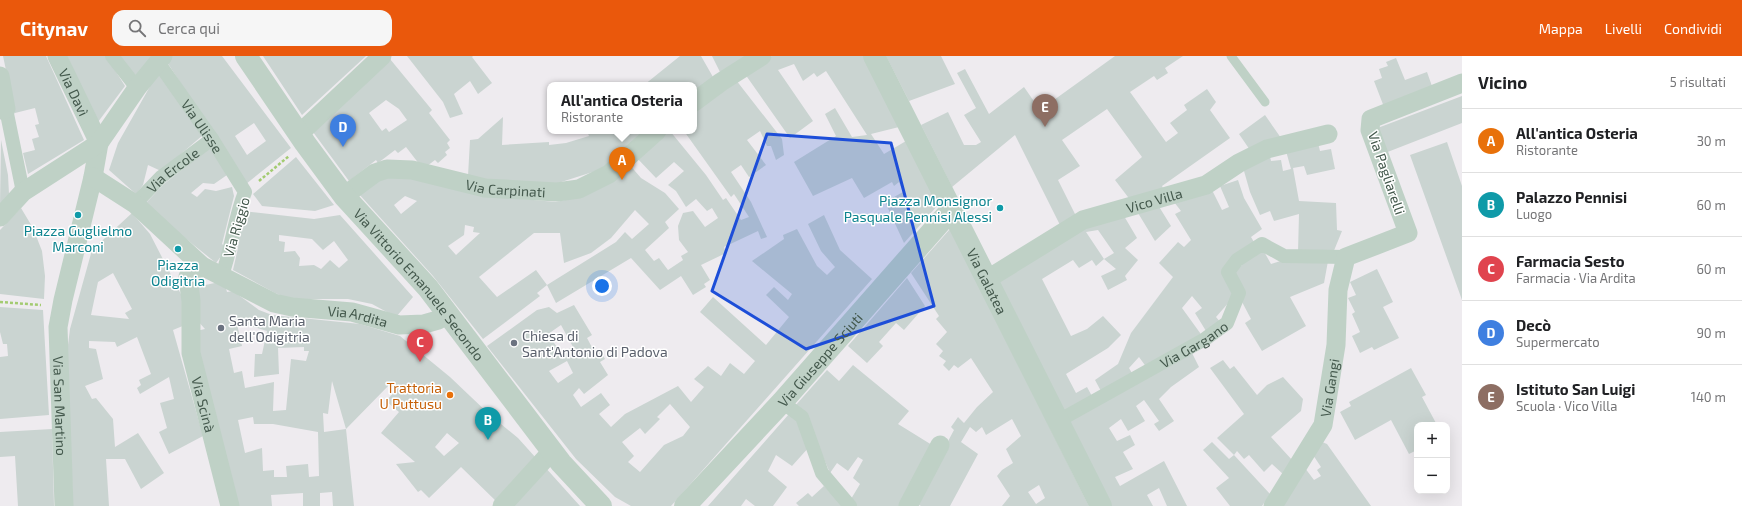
<!DOCTYPE html>
<html lang="it">
<meta charset="utf-8">
<style>
body{margin:0;font-family:"Exo 2",sans-serif;background:#f6f6f6;color:#202124}
.controls{position:absolute;right:12px;bottom:12px;display:grid;overflow:hidden;border-radius:8px;box-shadow:0 4px 16px #0002}
.controls button{width:36px;height:36px;display:grid;place-items:center;padding:0;border:0;border-bottom:1px solid #e0e0e0;background:#fff;color:#202124;font:20px sans-serif}
.you{position:absolute;left:602px;top:230px;width:14px;height:14px;margin:-10px;border:3px solid #fff;border-radius:50%;background:#1a73e8;box-shadow:0 0 0 6px #1a73e833}
.badge{display:grid;place-items:center;width:26px;height:26px;border-radius:50%;background:#ea580c;color:#fff;font-size:13px;font-weight:700}
.pin{position:absolute;translate:-50% -33px;filter:drop-shadow(0 1px 2px #0008)}
.pin::after{content:'';position:absolute;top:21px;width:14px;height:12px;background:inherit;clip-path:polygon(0 0,100% 0,50% 100%)}
.popup{position:absolute;left:547px;top:26px;width:150px;height:52px;box-sizing:border-box;display:grid;place-content:center;border-radius:8px;background:#fff;filter:drop-shadow(0 1px 3px #0005);font-size:13px;white-space:nowrap;color:#757577}
.popup b{font-size:15px;color:#202124}
.popup::after{content:'';position:absolute;left:50%;top:100%;margin-left:-8px;border:8px solid transparent;border-top-color:#fff}
.list{margin:0;padding:0;list-style:none}
h2{display:flex;justify-content:space-between;align-items:center;height:52px;margin:0;padding:0 16px;font-size:17px}
h2 small{font-size:13px;font-weight:400;color:#757577}
.list li{display:grid;grid-template-columns:26px 1fr auto;gap:12px;align-items:center;box-sizing:border-box;height:64px;padding:0 16px;border-top:1px solid #e0e0e0}
.list b{display:block;font-size:15px;white-space:nowrap}
.list p{margin:0;font-size:13px;white-space:nowrap;color:#757577}
.list em{font-size:13px;font-style:normal;color:#757577}
.icon{flex:none;width:22px;height:22px;fill:none;stroke:currentColor;stroke-width:2;stroke-linecap:round;stroke-linejoin:round}
.map{position:relative;flex:none;width:1462px;height:450px;overflow:hidden}
header{display:flex;align-items:center;gap:24px;box-sizing:border-box;height:56px;padding:0 20px;background:#ea580c;color:#fff}
header strong{font-size:19px}
nav{display:flex;gap:22px;margin-inline-start:auto;font-size:14px}
.search{width:280px;height:36px;background:#f6f6f6;display:flex;align-items:center;gap:10px;box-sizing:border-box;padding:0 14px;border-radius:12px;color:#757577;font-size:15px}
main{display:flex}
aside{flex:1;background:#fff}
.map>svg:first-child{display:block}
.building{fill:#cad4d1;fill-rule:evenodd}
.lines{fill:none;stroke-linecap:round;stroke-linejoin:round}
.path{stroke:#a3cb71;stroke-width:2.5;stroke-dasharray:3 2;stroke-linecap:butt}
.service{stroke:#bfd1c6;stroke-width:9}
.pedestrian{stroke:#bfd1c6;stroke-width:14}
.minor{stroke:#bfd1c6;stroke-width:19}
.tertiary{stroke:#bfd1c6;stroke-width:22}
.marked{fill:#1d4ed8;fill-opacity:0.2;stroke:#1d4ed8;stroke-width:3;stroke-linejoin:round}
.culture-dot{fill:#0f9aa8;stroke:#fff;stroke-width:1.5}
.worship-dot{fill:#6b7280;stroke:#fff;stroke-width:1.5}
.food-dot{fill:#e8710a;stroke:#fff;stroke-width:1.5}
.labels{text-anchor:middle;dominant-baseline:central;stroke-width:3;stroke-linejoin:round;paint-order:stroke}
.street-label{font-size:14px;fill:#44594d;stroke:#fff}
.culture-label{font-size:14px;fill:#0d838f;stroke:#fff}
.worship-label{font-size:14px;fill:#5b616d;stroke:#fff;text-anchor:start}
.food-label{font-size:14px;fill:#c56008;stroke:#fff;text-anchor:end}
</style>
<header>
<strong>Citynav</strong>
<div class="search"><svg class="icon" aria-label="search" viewBox="0 0 24 24"><circle cx="10" cy="10" r="6"/><path d="M15 15l6 6"/></svg>Cerca qui</div>
<nav><a>Mappa</a><a>Livelli</a><a>Condividi</a></nav>
</header>
<main>
<div class="map">
<svg width="1462" height="450" viewBox="0 0 1462 450">
<rect width="100%" height="100%" fill="#eeebef"/>
<!-- building -->
<path class="building" d="M3 0H46L84 84 28 118 23 97 35 94 32 83 39 81 35 69 39 68 35 52 15 57Z
M67 0H106L125 30 98 66Z
M119 0H153L136 21Z
M172 0H222L291 92 246 128 167 6ZM254 67 266 85 247 99 235 80Z
M263 0H366L302 59Z
M407 0H473L472 1 492 27 478 38 470 25 454 38 463 58 450 62 443 46Z
M680 0H701L713 21 694 37V29H644Z
M712 0H751L720 16Z
M772 0H863L899 71 871 78 884 98 906 85 938 149 904 187 885 146 903 136 899 126 894 130 892 126 864 142 852 122 813 140 794 106 836 80 825 58 835 52 852 81 867 79 826 15 817 21 814 17 803 25 794 8 778 14 813 65 790 82 745 18Z
M886 0H941L955 28 909 45Z
M1115 0H1183L1165 12 1168 17 1157 24 1154 20 1130 36 1166 86 1178 77 1170 67 1187 54 1184 49 1207 33 1216 46 1210 54 1230 82 1162 130 1165 136 1131 145 1115 124 1142 101 1107 53 1062 84 1080 110 1058 124 1076 160 1060 169 1015 79 952 131 921 69 948 56 964 89H976L981 86 964 59 976 52 957 17 965 13 989 58 1024 31 1040 54Z
M1396 2 1405 24 1427 16 1433 33 1384 51 1374 25 1382 22 1379 13 1388 10 1386 6Z
M390 3 432 54 429 57 450 84 447 87 450 92 445 96 447 99 438 107 435 104 423 113 406 91 398 97 395 94 378 107 376 104 349 125 313 76ZM386 44 399 53 407 64 389 76 386 72 382 75 369 57Z
M157 18H162L203 79 161 115 148 109 143 129 136 138 109 114 118 87Z
M736 24 782 83 784 99 776 104 771 90H767L760 75 747 84 766 109 749 121 741 109 731 116 751 146 767 181 761 183 758 175 724 191 726 197 701 209 710 224 704 228 706 231 693 239 681 220 660 234 631 202 556 247 547 229 537 237 540 240 483 283 433 220 358 137 381 122 408 121 489 140 556 146 583 140 628 107 641 122 665 137 679 153 665 166 669 172 645 194 654 205 659 202 668 214 683 204 681 200 688 196 679 184 678 170 683 157 693 155 705 171 718 162 712 152 707 155 696 143 686 151 676 135 668 129 684 115 674 106 656 122 636 101 663 75H670L706 119 723 144 726 142 741 164 749 161 734 138 731 141 684 75H694V55ZM405 140 417 145 401 158 394 149ZM635 154 649 168 632 183 625 176 616 186 547 229 536 214 497 241 479 221 534 177H560L564 207 591 197 611 182ZM465 169 474 171 473 176 480 177 456 199 448 190 464 179Z
M1462 40V67L1385 97 1375 73Z
M1265 59 1281 82 1252 97 1239 78Z
M503 61 502 89 549 86V89L566 87 589 80 587 75H648L602 113 555 128 489 126 468 120 470 84 478 83Z
M1 84 8 119 9 138 0 149Z
M1447 86 1462 130V244L1410 99Z
M1318 87 1320 95 1331 93 1335 113 1307 119 1304 110 1293 112 1299 145 1336 147 1337 174 1342 175 1333 197 1298 196 1299 158 1274 165 1270 155 1260 159 1250 136 1242 108 1269 96 1271 105 1281 104 1283 115 1291 113 1286 95Z
M211 91 227 119 214 128 203 127 191 137 197 141 205 133 216 135 232 131 234 140 222 188 227 192 216 207 169 169 146 147 164 128Z
M296 101 334 149 315 155 262 150 253 138Z
M1238 124 1244 142 1262 173 1251 181 1254 186 1221 215 1237 237 1216 261 1221 267 1206 275 1195 257 1202 252 1192 240 1182 252 1203 281 1147 312 1139 301 1129 312 1133 319 1102 337 1095 324 1118 308 1131 277 1173 221 1159 207 1178 186 1184 191 1191 184 1175 158 1181 155 1174 146 1212 134 1222 154 1229 151 1220 130Z
M1158 149 1171 170 1155 185 1138 157Z
M21 152 33 172 42 195 45 220 44 243 0 238V174Z
M242 155 314 163 340 159 413 241 396 261 372 248 348 243H290L275 237 233 214 238 192ZM279 179 312 183 323 194 334 185 348 204 339 212 330 204 321 213 314 209 299 210 300 202 295 195 284 196 285 186 279 185Z
M132 157 150 178 185 246V269L173 274 203 380 169 398 159 376 167 372 160 347 174 343 169 321 140 338 137 332 141 329 139 324 151 318 137 281 117 291 115 286 89 285V292L96 293 103 323 85 330 92 343 96 342 113 363 115 391 138 377 164 417 141 433 125 403H106L109 450H73L67 297 70 273 92 194ZM113 217 132 253 125 257 129 263 91 259 98 226Z
M824 159 840 194 872 223 671 450H631L615 441 576 403 487 290 537 254 549 251 557 257 574 249 592 279 587 282 595 297 600 295 605 303 600 306 608 319 584 338 579 332 573 339 581 351 601 337 610 349 599 358 611 371 625 358 678 330 691 346 704 331 694 323 708 310 721 320 730 307 744 318 755 305 700 256 713 241 766 289 789 261 766 239 774 231 788 244 792 238 752 205 784 183 783 179 797 173 817 210 827 219 835 211 821 195 808 168ZM561 269 573 291 561 297 548 278ZM567 305 573 317 558 327 549 315ZM670 348 690 371 683 380 664 389 640 416 628 406 634 400 622 386 640 372 645 378 660 363 657 361Z
M1124 160 1137 182 1125 192 1138 204 1125 220 1127 224 1108 234 1101 220 1116 213 1104 203 1114 197 1098 174 1086 176 1104 203 1096 210 1092 204 1079 212 1073 204 1042 223 1071 280 1087 273 1103 260 1121 279 1108 292 1066 318 1076 337 1087 331 1093 342 1064 358 998 225 1084 170Z
M950 173 1089 450H1002L1010 440 997 420 1002 414 1013 407 1006 393 1021 380 1012 363 986 379 982 371 976 376 970 371 961 386 978 398 950 450H921L915 447 954 374 951 371 958 361 964 367 977 351 993 336 971 302 958 312 954 309 949 315 943 309 946 305 939 300 943 295 936 288 947 276 936 263 939 260 911 217ZM1039 429 1045 442 1036 448 1028 436Z
M1262 192 1271 208 1287 203 1328 205 1324 227 1290 241 1306 270 1262 295 1245 267 1251 263 1241 244 1232 216 1242 209 1240 205Z
M1377 213 1393 246 1383 251 1399 282 1374 294 1372 291 1360 297 1352 280 1360 276 1352 258 1355 256 1348 242 1356 239 1350 226Z
M907 222 925 250 904 274 896 267 879 286 883 290 867 307 848 290Z
M224 225 227 236 233 235 259 254 272 259 360 268 400 280 450 321 490 359 518 382 536 402 498 447 461 411 429 442 421 434 418 436 396 408 415 406 381 377 399 356 386 345 397 333 391 327 346 373 354 450H333L332 436 320 437V450H303V437L271 439 272 450H238L198 297 196 275 205 273 197 264 196 231ZM241 267 267 275 262 298H255L254 321 279 318 278 292 304 291V295H309L306 305 291 303 286 354 273 355 274 326 245 332 242 315 234 317 229 293 242 290 237 268ZM332 325 346 373 324 376 323 357 328 358ZM253 361 254 368H273L318 376 319 420 309 421 308 408 286 410 287 421H274V414L263 415 262 392 245 397 238 364ZM447 377 459 387 444 400 435 391Z
M0 251 43 254 49 359 0 363V301L8 300 7 288H3L0 276Z
M1191 295 1199 311 1171 331 1159 343 1174 365 1159 375 1154 368 1159 365 1144 344 1136 350 1145 365 1128 375 1121 363 1109 372 1117 385 1130 379 1135 389 1123 396 1133 413 1115 421 1120 430 1164 405 1187 450H1167L1159 432 1147 439 1153 450H1111L1068 365Z
M1223 304 1230 313 1234 310 1257 339 1267 329 1283 321 1303 343 1301 355 1271 381 1293 405 1284 419 1272 408 1264 416 1249 399 1244 403 1237 395 1234 399 1217 382 1244 358 1210 312Z
M853 309 909 355 898 368 932 389 900 450H856L851 443 860 428 853 422 863 404 858 401 848 415 837 407 830 417 805 359 795 350 827 314 839 325Z
M1411 312 1426 339 1422 341 1437 369H1417V394L1409 398 1391 364 1355 384 1340 356 1351 350 1349 346Z
M789 358 801 365 810 390 792 410 776 399 768 415 787 431 773 450H755L746 443 741 450H708Z
M52 373 54 450H18L15 400 0 401V376Z
M1212 386 1229 403 1234 399 1270 438 1262 450H1230L1216 432 1229 422 1203 394Z
M1322 386 1327 388 1371 450H1279L1305 412 1314 424 1321 420 1317 414 1321 411 1313 399Z
M544 410 580 450H508Z
M824 430 843 450H799L796 447 808 437 812 441Z"/>
<g class="lines">
<!-- path -->
<path class="path" d="M259 125 289 100
M0 246 41 249"/>
<!-- service -->
<path class="service" d="M1231 0 1265 46"/>
<!-- pedestrian -->
<g class="pedestrian">
<path d="M112 0 137 32"/>
<path id="s1" d="M158 6 212 83 245 136C234 163 232 192 222 219"/>
<path d="M6 53 23 136"/>
<path id="s2" d="M135 148 161 121 212 83"/>
<path d="M782 346 802 361 822 417 850 450"/>
<path id="s3" d="M1058 365 1205 283 1227 267 1239 237 1228 216 1237 204 1262 188 1284 200 1346 201"/>
</g>
<!-- minor -->
<g class="minor">
<path id="s4" d="M57 0 99 87 93 121 63 244 58 271 64 450"/>
<path d="M0 20 6 53 0 54"/>
<path d="M694 46 721 26 762 0"/>
<path d="M299 78 382 0"/>
<path id="s5" d="M93 121 135 148 202 210 274 247 292 251 352 256 399 269 424 268 438 264 447 258"/>
<path id="s6" d="M344 140 375 117 387 113 412 114 485 132 557 136 579 133 609 118 657 75"/>
<path d="M0 161 23 136 99 87 137 32 163 0"/>
<path id="s7" d="M202 210 188 221 191 245V297L230 450"/>
<path id="s8" d="M986 224 1083 164 1206 129 1239 107 1267 93 1328 78"/>
<path d="M502 450 552 395"/>
<path d="M908 450 940 389"/>
<path id="s9" d="M1273 450 1323 369 1336 289 1338 234 1346 201 1408 177 1370 74 1371 63 1462 27"/>
</g>
<!-- tertiary -->
<g class="tertiary">
<path id="s10" d="M246 0 305 87 344 140 428 232 561 407 601 450"/>
<path id="s11" d="M874 0 1101 450"/>
<path id="s12" d="M685 450 782 346 951 154"/>
</g>
</g>
<!-- marked area -->
<path class="marked" d="M767 78 891 87 934 250 806 293 712 235Z"/>
<!-- markers -->
<g class="culture-dot">
<circle cx="1000" cy="152" r="4"/>
<circle cx="78" cy="159" r="4"/>
<circle cx="178" cy="193" r="4"/>
</g>
<g class="worship-dot">
<circle cx="221" cy="272" r="4"/>
<circle cx="514" cy="287" r="4"/>
</g>
<circle class="food-dot" cx="450" cy="339" r="4"/>
<g class="labels">
<!-- street labels -->
<g class="street-label">
<text stroke="none"><textPath href="#s4" startOffset="40">Via Davì</textPath></text>
<text stroke="none"><textPath href="#s1" startOffset="78">Via Ulisse</textPath></text>
<text stroke="none"><textPath href="#s2" startOffset="51">Via Ercole</textPath></text>
<text transform="translate(1387 117) rotate(71)">Via Pagliarelli</text>
<text stroke="none"><textPath href="#s6" startOffset="172">Via Carpinati</textPath></text>
<text stroke="none"><textPath href="#s8" startOffset="188">Vico Villa</textPath></text>
<text transform="translate(236 171) rotate(-74)">Via Riggio</text>
<text stroke="none"><textPath href="#s11" startOffset="252">Via Galatea</textPath></text>
<text stroke="none"><textPath href="#s10" startOffset="287">Via Vittorio Emanuele Secondo</textPath></text>
<text stroke="none"><textPath href="#s5" startOffset="307">Via Ardita</textPath></text>
<text stroke="none"><textPath href="#s3" startOffset="156">Via Gargano</textPath></text>
<text stroke="none"><textPath href="#s12" startOffset="199">Via Giuseppe Sciuti</textPath></text>
<text stroke="none"><textPath href="#s9" startOffset="133">Via Gangi</textPath></text>
<text stroke="none"><textPath href="#s7" startOffset="147">Via Scinà</textPath></text>
<text stroke="none"><textPath href="#s4" startOffset="364">Via San Martino</textPath></text>
</g>
<!-- culture labels -->
<g class="culture-label">
<text x="992" y="144" text-anchor="end">Piazza Monsignor<tspan x="992" dy="16">Pasquale Pennisi Alessi</tspan></text>
<text x="78" y="174">Piazza Guglielmo<tspan x="78" dy="16">Marconi</tspan></text>
<text x="178" y="208">Piazza<tspan x="178" dy="16">Odigitria</tspan></text>
</g>
<!-- worship labels -->
<g class="worship-label">
<text x="229" y="264">Santa Maria<tspan x="229" dy="16">dell'Odigitria</tspan></text>
<text x="522" y="279">Chiesa di<tspan x="522" dy="16">Sant'Antonio di Padova</tspan></text>
</g>
<!-- food labels -->
<g class="food-label">
<text x="442" y="331">Trattoria<tspan x="442" dy="16">U Puttusu</tspan></text>
</g>
</g>
</svg>
<div class="controls">
<button>+</button>
<button>−</button>
</div>
<div class="you"></div>
<div class="pin badge" style="left:622px;top:124px;background:#e8710a">A</div>
<div class="popup"><b>All'antica Osteria</b>Ristorante</div>
<div class="pin badge" style="left:488px;top:384px;background:#0f9aa8">B</div>
<div class="pin badge" style="left:420px;top:306px;background:#e0444e">C</div>
<div class="pin badge" style="left:343px;top:91px;background:#3f7fe0">D</div>
<div class="pin badge" style="left:1045px;top:71px;background:#8d6e63">E</div>
</div>
<aside>
<h2>Vicino<small>5 risultati</small></h2>
<ul class="list">
<li><span class="badge" style="background:#e8710a">A</span><div><b>All'antica Osteria</b><p>Ristorante</p></div><em>30 m</em></li>
<li><span class="badge" style="background:#0f9aa8">B</span><div><b>Palazzo Pennisi</b><p>Luogo</p></div><em>60 m</em></li>
<li><span class="badge" style="background:#e0444e">C</span><div><b>Farmacia Sesto</b><p>Farmacia · Via Ardita</p></div><em>60 m</em></li>
<li><span class="badge" style="background:#3f7fe0">D</span><div><b>Decò</b><p>Supermercato</p></div><em>90 m</em></li>
<li><span class="badge" style="background:#8d6e63">E</span><div><b>Istituto San Luigi</b><p>Scuola · Vico Villa</p></div><em>140 m</em></li>
</ul>
</aside>
</main>
